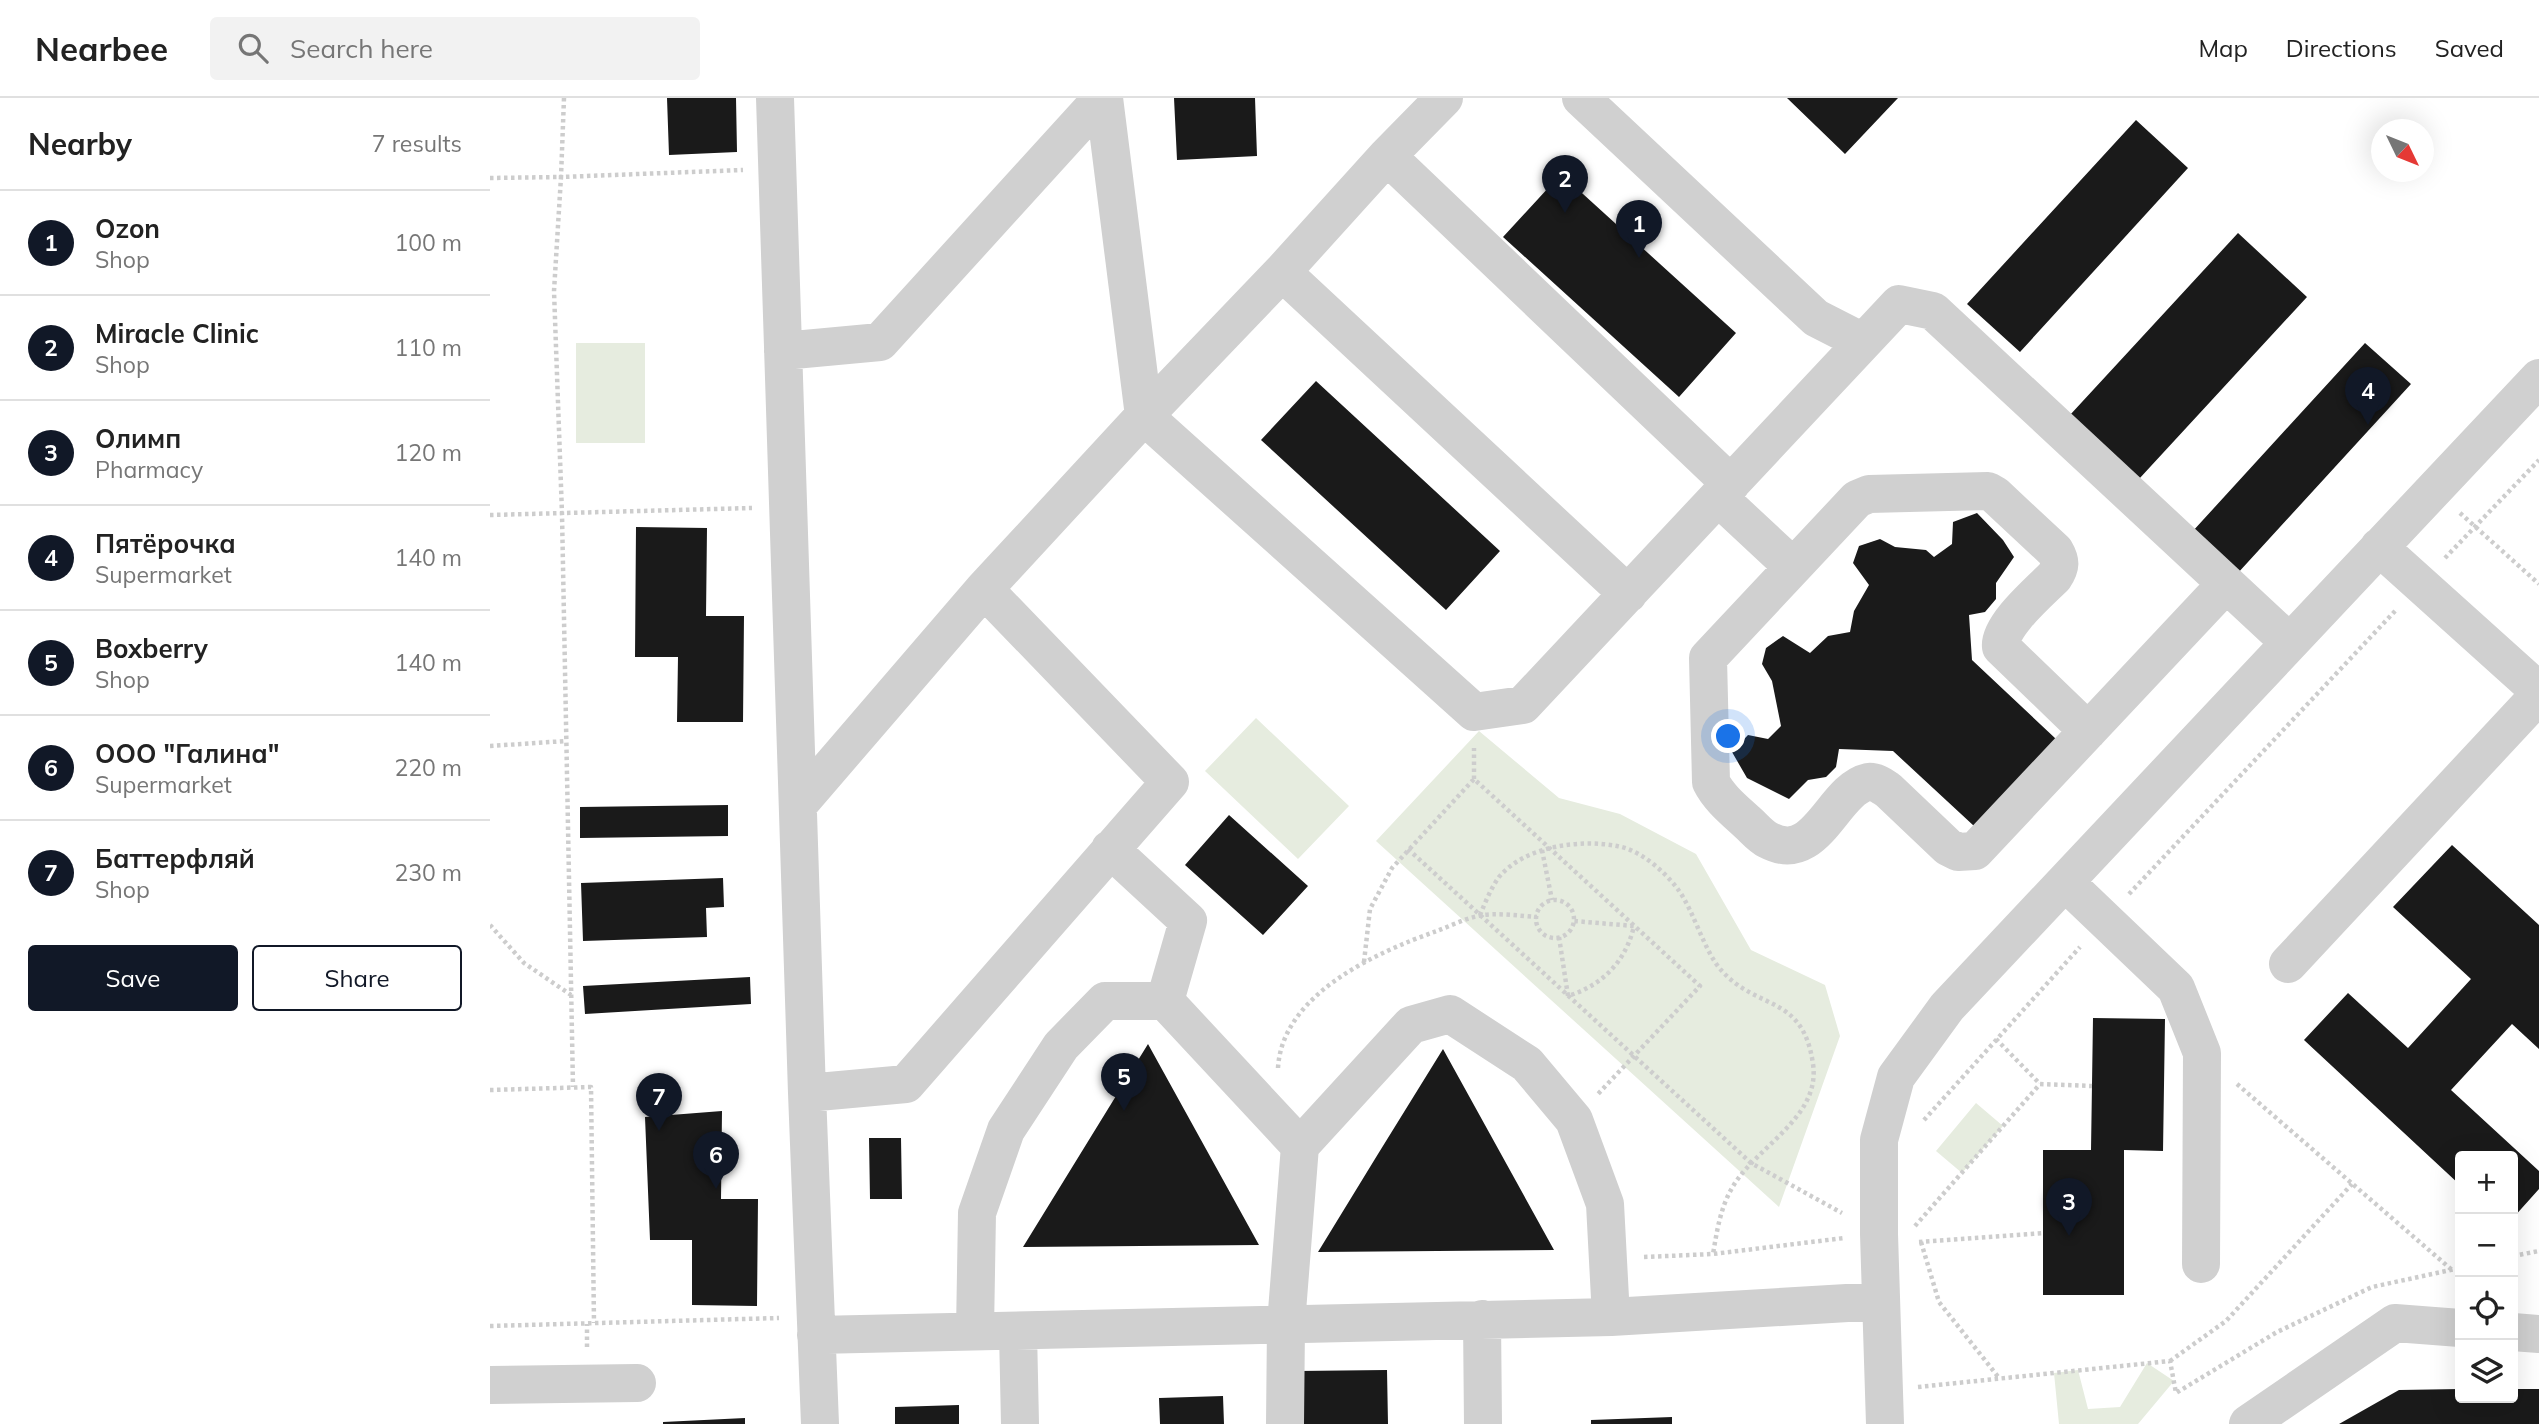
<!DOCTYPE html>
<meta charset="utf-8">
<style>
body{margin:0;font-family:Mulish,sans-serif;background:#f2f2f2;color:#222}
.controls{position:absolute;right:21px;bottom:21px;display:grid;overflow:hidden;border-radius:7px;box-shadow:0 7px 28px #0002}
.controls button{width:63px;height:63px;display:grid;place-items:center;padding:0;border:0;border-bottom:2px solid #e0e0e0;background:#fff;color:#222;font:35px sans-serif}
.compass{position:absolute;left:1881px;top:21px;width:63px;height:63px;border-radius:50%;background:#fff;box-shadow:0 7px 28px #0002;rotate:133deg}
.you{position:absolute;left:1239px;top:639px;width:24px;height:24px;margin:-18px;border:5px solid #fff;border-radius:50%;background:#1a73e8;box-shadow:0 0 0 10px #1a73e833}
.badge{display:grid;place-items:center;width:46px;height:46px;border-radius:50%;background:#111827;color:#fff;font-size:23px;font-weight:700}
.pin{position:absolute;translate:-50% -58px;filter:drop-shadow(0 2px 4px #0008)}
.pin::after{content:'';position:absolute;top:37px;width:24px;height:21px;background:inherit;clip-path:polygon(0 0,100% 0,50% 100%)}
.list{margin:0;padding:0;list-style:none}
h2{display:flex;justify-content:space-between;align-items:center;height:91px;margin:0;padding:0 28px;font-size:30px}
h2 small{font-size:23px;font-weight:400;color:#767676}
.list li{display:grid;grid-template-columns:46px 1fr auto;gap:21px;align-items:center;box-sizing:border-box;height:105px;padding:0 28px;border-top:2px solid #e0e0e0}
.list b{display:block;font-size:26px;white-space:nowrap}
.list p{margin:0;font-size:23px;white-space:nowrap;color:#767676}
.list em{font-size:23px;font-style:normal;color:#767676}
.actions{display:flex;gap:14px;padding:21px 28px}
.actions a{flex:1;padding:16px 0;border:2px solid #111827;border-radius:7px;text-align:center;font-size:24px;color:#111827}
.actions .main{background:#111827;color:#fff}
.icon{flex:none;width:38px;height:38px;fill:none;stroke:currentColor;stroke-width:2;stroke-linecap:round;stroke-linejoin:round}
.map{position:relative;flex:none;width:2049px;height:1326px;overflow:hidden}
header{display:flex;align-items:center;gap:42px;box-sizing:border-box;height:98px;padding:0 35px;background:#fff;border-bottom:2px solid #e0e0e0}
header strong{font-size:33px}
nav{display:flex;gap:38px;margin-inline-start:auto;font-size:24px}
.search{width:490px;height:63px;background:#f2f2f2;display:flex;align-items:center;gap:18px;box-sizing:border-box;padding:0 24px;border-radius:7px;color:#767676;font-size:26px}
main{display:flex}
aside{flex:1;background:#fff}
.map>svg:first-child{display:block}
.green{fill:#e6ecdf}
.building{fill:#1a1a1a}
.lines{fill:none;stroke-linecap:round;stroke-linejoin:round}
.path{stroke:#cdcdcd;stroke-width:4.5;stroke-dasharray:3.5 3.5;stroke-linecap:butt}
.minor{stroke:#d0d0d0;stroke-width:38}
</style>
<header>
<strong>Nearbee</strong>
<div class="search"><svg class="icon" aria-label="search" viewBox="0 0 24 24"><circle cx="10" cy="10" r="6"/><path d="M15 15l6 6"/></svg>Search here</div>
<nav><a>Map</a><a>Directions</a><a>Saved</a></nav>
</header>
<main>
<aside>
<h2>Nearby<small>7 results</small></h2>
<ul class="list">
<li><span class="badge">1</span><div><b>Ozon</b><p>Shop</p></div><em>100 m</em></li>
<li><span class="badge">2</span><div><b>Miracle Clinic</b><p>Shop</p></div><em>110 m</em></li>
<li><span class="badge">3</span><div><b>Олимп</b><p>Pharmacy</p></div><em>120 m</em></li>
<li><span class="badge">4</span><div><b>Пятёрочка</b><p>Supermarket</p></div><em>140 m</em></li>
<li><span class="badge">5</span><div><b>Boxberry</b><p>Shop</p></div><em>140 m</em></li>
<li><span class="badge">6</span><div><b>ООО &quot;Галина&quot;</b><p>Supermarket</p></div><em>220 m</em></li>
<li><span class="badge">7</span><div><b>Баттерфляй</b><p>Shop</p></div><em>230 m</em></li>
</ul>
<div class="actions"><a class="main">Save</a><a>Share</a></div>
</aside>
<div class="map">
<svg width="2049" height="1326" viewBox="0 0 2049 1326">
<rect width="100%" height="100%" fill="#fff"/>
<!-- green -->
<path class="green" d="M86 245H155V345H86Z
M766 620 859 708 808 761 715 673Z
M989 633 1069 700 1130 716 1206 756 1261 852 1335 887 1350 938 1289 1109 886 743Z
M1486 1005 1513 1028 1472 1075 1446 1053Z
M1657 1265 1684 1283 1648 1326H1569L1564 1275 1588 1272 1598 1311 1630 1309Z"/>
<!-- building -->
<path class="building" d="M177 0H246L247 54 179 57Z
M684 0H765L767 58 687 62Z
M1297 0H1408L1355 56Z
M1646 22 1698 70 1530 254 1477 206Z
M1071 76 1246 235 1189 299 1013 139Z
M1748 135 1817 199 1649 381 1580 317Z
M1875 245 1921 286 1747 476 1702 434Z
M826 283 1010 453 956 512 771 342Z
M1487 415 1513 442 1524 459 1506 485V501L1495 514 1479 517 1482 562 1566 641 1484 728 1403 653 1349 651 1346 669 1336 679 1318 682 1299 701 1257 680 1242 654 1258 637 1278 641 1291 628 1282 583 1272 566 1276 550 1293 538 1320 555 1338 538 1360 534 1364 513 1379 487 1363 465 1369 448 1390 441 1405 449 1436 452 1444 459 1462 446 1463 424Z
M146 429 217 430 216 518H254L253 624H187L188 559H145Z
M238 707V738L90 740V709Z
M739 717 818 788 773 837 695 767Z
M1962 747 2049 827V951L2022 926 1961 992 2049 1073V1091L2023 1120V1058H1970V1087L1814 942 1858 895 1918 950 1981 881 1903 809Z
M233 780 234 809 216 810 217 839 93 843 91 785Z
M260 879 261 906 95 916 93 888Z
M1603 920 1675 921 1673 1053 1634 1052V1197H1553V1052H1601Z
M658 946 769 1147 533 1149Z
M953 951 1064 1152 828 1154 888 1056Z
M232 1013 231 1101H268L267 1208 202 1207V1142H160L155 1019Z
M379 1040H411L412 1101H380Z
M897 1272 898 1326H809L808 1273Z
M1970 1291V1300H2023V1291H2049V1326H1849L1909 1292Z
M733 1298 734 1326H670L669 1300Z
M469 1307V1326H405V1309Z
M1182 1319V1326H1101V1322Z
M255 1320V1326H173V1324Z"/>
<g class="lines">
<!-- path -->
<path class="path" d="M74 0 71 79 253 72
M0 80 71 79 64 193 72 416 83 989
M1970 415 2049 486
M0 417 262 410
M1955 460 2049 362
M0 648 76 643
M984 681V650
M918 751 1261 1065 1352 1115
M1052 752 1062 802
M1639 796 1906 512
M1046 821a19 19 0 1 1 38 0a19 19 0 1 1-38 0Z
M990 817C995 805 1001 790 1009 779 1035 748 1089 741 1127 748 1150 752 1173 772 1187 790 1204 812 1214 854 1232 873 1268 913 1313 896 1323 966 1331 1020 1265 1049 1242 1090 1230 1111 1227 1133 1223 1156
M0 827 34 865 81 897
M1069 839 1078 898C1113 887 1136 863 1144 828L1084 823
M874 864 880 811 902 770 984 681 1210 888 1107 997
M1506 941 1550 986 1602 988
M788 970C792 896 887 854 947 833 960 828 974 821 988 818 1005 814 1029 818 1047 819
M1747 986 1962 1172
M0 992 101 989 104 1225
M1434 1022 1590 849
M1425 1128 1550 986
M1429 1144 1553 1135
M1431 1144 1449 1204 1509 1280
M2023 1158 2049 1153
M1154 1159 1223 1156 1354 1140
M0 1228 289 1220
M97 1249V1226
M1680 1263 1736 1223 1862 1086
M1428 1289 1680 1263 1686 1295 1787 1234 1882 1189 1970 1170"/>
<!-- minor -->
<path class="minor" d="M285 0 317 995 330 1326
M954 0 897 58 792 174 654 318 984 614 1033 607 1409 206 1443 213 1799 544
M1091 0 1326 220 1373 244
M897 58 1241 386
M792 174 1138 496
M293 253 390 244 612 0
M1228 399 1302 468
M1889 449 2049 593
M494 491 654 318 614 0
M1598 633 1511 549C1508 529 1549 494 1564 479 1571 469 1571 463 1565 453L1505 397 1498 393 1379 396 1367 401 1218 560 1221 684C1229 700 1244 712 1257 724 1264 730 1270 738 1278 742 1327 768 1342 692 1378 684 1385 683 1392 688 1398 692L1458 749 1468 754 1485 753 1736 486
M308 707 494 491 680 684 416 986 317 995
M620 751 698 823 675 903
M1575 784 1686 890 1712 955 1711 1166
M1798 866 2049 597
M992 1221 993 1326
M485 1233 487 1115 516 1032 571 948 615 903H675L810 1048
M528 1233 530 1326
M2023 1234 2049 1236
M326 1237 1121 1219 1391 1203
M0 1287 147 1285
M795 1326 796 1226 810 1048 921 927 960 916 1037 966 1084 1022 1115 1106 1121 1219
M1395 1326 1389 1136V1042L1406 979 1457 909 2049 280
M1758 1326 1905 1225 1970 1230"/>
</g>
</svg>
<div class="controls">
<button>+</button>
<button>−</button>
<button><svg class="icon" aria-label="locate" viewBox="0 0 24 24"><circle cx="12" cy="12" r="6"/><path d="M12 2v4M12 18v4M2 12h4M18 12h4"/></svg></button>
<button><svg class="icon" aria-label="layers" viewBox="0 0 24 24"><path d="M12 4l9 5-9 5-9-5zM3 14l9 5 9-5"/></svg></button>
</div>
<svg class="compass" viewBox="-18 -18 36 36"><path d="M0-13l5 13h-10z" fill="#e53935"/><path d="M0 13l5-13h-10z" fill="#767676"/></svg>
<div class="you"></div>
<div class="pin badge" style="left:1149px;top:160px">1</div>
<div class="pin badge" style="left:1075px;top:115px">2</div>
<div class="pin badge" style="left:1579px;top:1138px">3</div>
<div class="pin badge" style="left:1878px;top:327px">4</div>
<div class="pin badge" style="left:634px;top:1013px">5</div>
<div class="pin badge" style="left:226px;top:1091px">6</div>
<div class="pin badge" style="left:169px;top:1033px">7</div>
</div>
</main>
